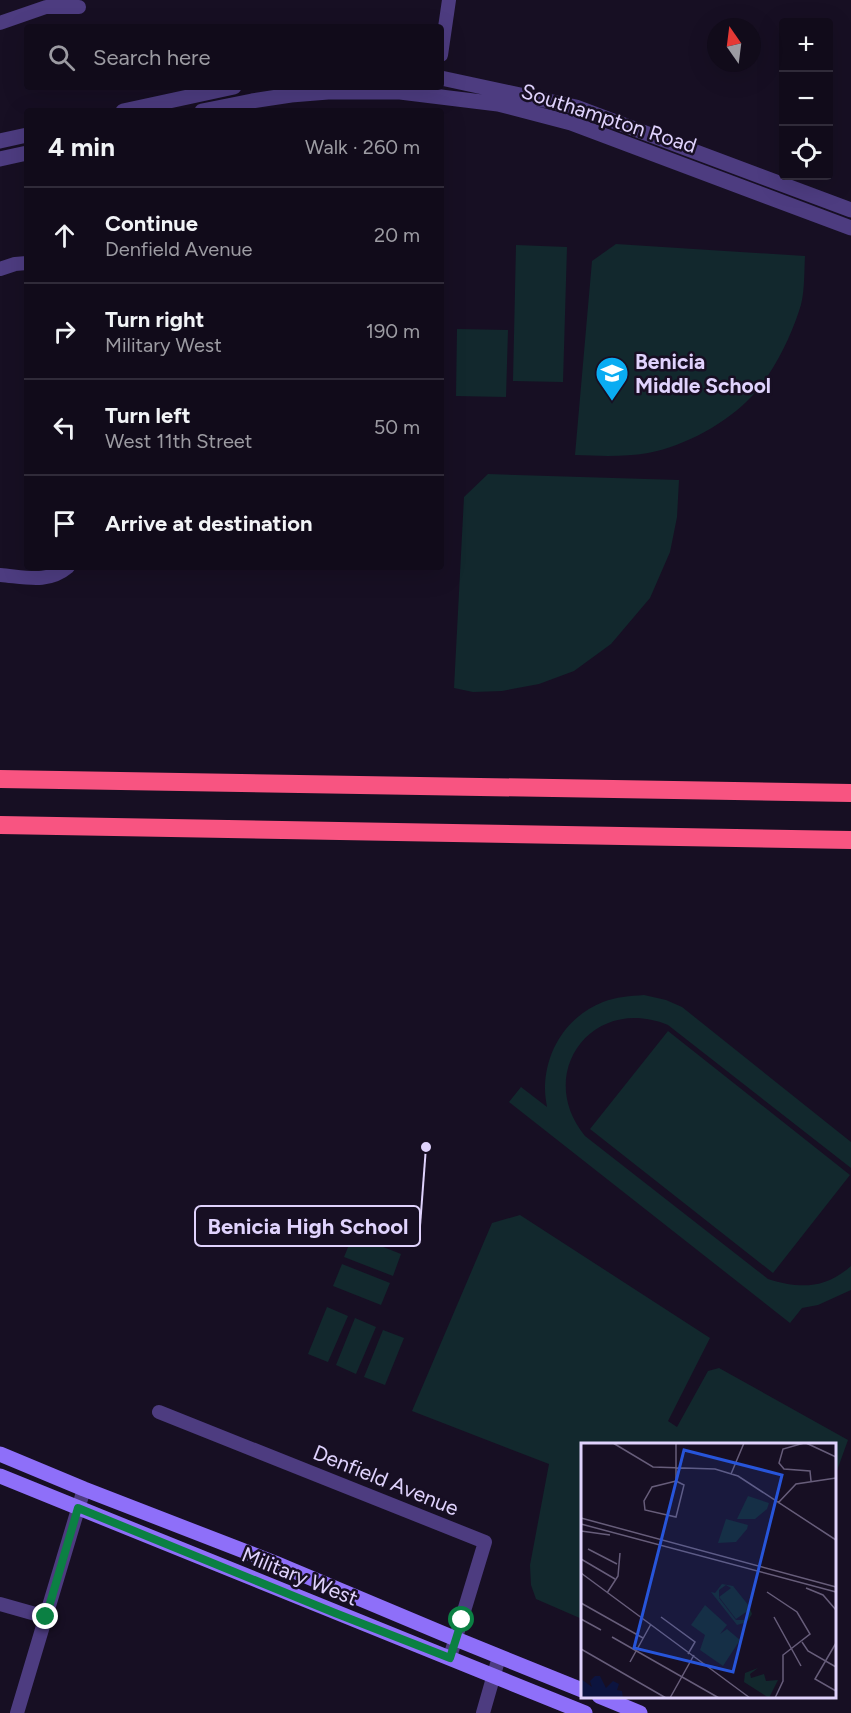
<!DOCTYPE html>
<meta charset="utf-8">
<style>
body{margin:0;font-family:Figtree,sans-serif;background:#1a1423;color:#f1f3f6}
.controls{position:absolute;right:18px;top:18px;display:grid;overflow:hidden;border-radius:6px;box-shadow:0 6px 24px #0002}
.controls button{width:54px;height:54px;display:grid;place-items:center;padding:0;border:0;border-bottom:2px solid #302b39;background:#110b1a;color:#f1f3f6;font:30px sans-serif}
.compass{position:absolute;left:707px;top:18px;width:54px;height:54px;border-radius:50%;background:#110b1a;box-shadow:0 6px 24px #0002;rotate:346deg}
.stop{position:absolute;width:18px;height:18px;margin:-14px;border:4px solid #0b8043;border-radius:50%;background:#fff}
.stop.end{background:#0b8043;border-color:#fff;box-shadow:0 2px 6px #0008}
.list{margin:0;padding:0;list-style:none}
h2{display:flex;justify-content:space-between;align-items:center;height:78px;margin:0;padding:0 24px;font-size:26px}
h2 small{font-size:20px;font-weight:400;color:#9c9ba2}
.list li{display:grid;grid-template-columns:39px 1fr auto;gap:18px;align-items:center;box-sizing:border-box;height:96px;padding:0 24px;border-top:2px solid #302b39}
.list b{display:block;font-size:22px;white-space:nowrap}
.list p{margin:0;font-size:20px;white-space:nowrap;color:#9c9ba2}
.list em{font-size:20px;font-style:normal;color:#9c9ba2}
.icon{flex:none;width:33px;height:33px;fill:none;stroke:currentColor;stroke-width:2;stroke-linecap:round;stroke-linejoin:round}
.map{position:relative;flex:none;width:851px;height:1713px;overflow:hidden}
.search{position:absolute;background:#110b1a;box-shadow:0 6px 24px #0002;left:24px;top:24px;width:420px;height:66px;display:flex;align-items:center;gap:15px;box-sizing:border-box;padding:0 21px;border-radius:6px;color:#9c9ba2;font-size:22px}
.panel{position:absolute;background:#110b1a;box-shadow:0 6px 24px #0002;left:24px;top:108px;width:420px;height:462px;border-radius:6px}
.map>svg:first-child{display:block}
.grass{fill:#12282d}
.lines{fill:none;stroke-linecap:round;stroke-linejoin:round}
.minor{stroke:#4d3c80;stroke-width:14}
.tertiary{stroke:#4d3c80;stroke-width:15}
.secondary{stroke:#8e6ff9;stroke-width:15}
.motorway{stroke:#f85481;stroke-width:18}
.route{stroke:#0b8043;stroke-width:8}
.labels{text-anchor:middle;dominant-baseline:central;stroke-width:5;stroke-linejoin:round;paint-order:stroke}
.street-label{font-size:21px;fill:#e0d3fd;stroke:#170f23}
.poi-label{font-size:21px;font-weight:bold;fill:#e0d3fd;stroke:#170f23;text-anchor:start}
.inset-road{fill:none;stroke:#675d7a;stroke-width:1.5}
.view{fill:#2755da;fill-opacity:0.15;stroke:#2755da;stroke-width:3}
.inset-edge{fill:none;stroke:#e0d3fd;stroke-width:3}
.leader{fill:none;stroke:#e0d3fd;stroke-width:2}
.callout-dot{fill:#e0d3fd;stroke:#170f23;stroke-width:2}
.callout{fill:#170f23;stroke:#e0d3fd;stroke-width:2}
.callout-label{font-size:22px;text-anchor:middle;font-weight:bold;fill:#e0d3fd}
</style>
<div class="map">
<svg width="851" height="1713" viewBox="0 0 851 1713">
<rect width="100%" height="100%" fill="#170f23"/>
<!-- grass -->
<path class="grass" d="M616 244 805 256C804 273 805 296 799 311 789 341 773 373 752 396 727 423 685 446 648 453 624 457 600 456 575 455L592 261Z
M516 245 567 247 563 382 513 381Z
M457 329 508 330 506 397 456 396Z
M488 474 679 480 677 517 670 552 650 598 611 644 574 671 539 684 502 691 473 692 454 688 464 497Z
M644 995 666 1000 682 1007 851 1142V1168L668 1025C592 994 534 1074 585 1136L768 1279C800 1289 825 1289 851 1266V1290L818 1305 802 1308 790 1323 509 1102 521 1087 547 1107C546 1101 545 1095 545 1089 545 1051 567 1016 603 1002 616 997 630 996 644 995Z
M668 1031 850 1175 773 1273 590 1129Z
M365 1206 414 1226 405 1247 357 1228Z
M520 1215 710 1338 668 1421 677 1427 708 1371 719 1368 848 1440 835 1476 834 1444H582V1619L536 1599 531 1585 530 1565 549 1464 412 1411 492 1223Z
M353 1235 401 1254 393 1276 344 1257Z
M342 1264 390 1283 381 1305 333 1286Z
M327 1307 348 1316 328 1362 308 1354Z
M355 1318 376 1327 356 1374 336 1365Z
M383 1330 404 1338 385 1385 364 1377Z"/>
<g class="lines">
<!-- minor -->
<path class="minor" d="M0 23 46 7H79
M441 55 449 0
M0 269 15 264 27 263
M0 575C25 577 48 584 68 567
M159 1412 485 1542 450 1657
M0 1604 46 1617
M17 1713 84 1489
M483 1713 499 1657"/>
<!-- tertiary -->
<path class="tertiary" d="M441 78 576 107 851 210
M123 111 234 87
M202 111 252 101 291 95 328 92H400L498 104 571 123 851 228
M0 141 27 135
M0 159 27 153"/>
<!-- secondary -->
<path class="secondary" d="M0 1454 84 1489 275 1563 456 1639 582 1690
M0 1476 585 1713
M599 1696 640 1713"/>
<!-- motorway -->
<path class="motorway" d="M0 779 851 793
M0 825 851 840"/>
</g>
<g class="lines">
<!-- route -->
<path class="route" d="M46 1617 78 1508 335 1613 450 1658 462 1620"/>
</g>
<!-- icons -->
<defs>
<g id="school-pin" transform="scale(1.725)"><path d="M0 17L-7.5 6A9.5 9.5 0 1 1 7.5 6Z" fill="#0aacf2" stroke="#170f23"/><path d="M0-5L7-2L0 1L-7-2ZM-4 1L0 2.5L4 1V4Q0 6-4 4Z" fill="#fff"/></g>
</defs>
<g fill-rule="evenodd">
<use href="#school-pin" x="612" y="373"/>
</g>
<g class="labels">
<!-- street labels -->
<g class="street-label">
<text transform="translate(609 118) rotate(18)">Southampton Road</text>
<text transform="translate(386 1480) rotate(22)">Denfield Avenue</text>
<text transform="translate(300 1576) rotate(22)">Military West</text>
</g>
<!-- poi labels -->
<g class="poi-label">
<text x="635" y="361">Benicia<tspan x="635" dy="24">Middle School</tspan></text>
</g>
</g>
<!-- overview -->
<g transform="translate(581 1443)">
<rect width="255" height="255" fill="#170f23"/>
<path d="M167 53 188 60 186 66 174 76H156ZM145 76 167 82 166 86 155 99 137 100ZM141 141 152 143 168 163 171 171 166 179 156 182 130 149 134 150ZM145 142 150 145 138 154 155 176 168 167 165 177H155L138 155V147ZM124 162 146 182 139 191 146 186 159 197 142 223 119 207 124 192 110 182ZM177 225 169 231 170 235 183 231 185 238 197 237 188 255 163 239 164 230Z" fill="#12282d" fill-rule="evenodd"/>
<path d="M14 233H19L25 245 32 238 38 241 36 247 41 248 42 255H0V236L11 244 9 238Z" fill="#0c143f"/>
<path class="inset-road" d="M32 0 72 24 134 26 157 33 255 97M95 0V38M223 0 202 6 198 20 203 26 229 28 230 38M225 0 255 14M150 31 163 0M95 38 103 42 95 74 64 67 63 58 71 44ZM197 60 215 41 255 35M0 75 255 144M0 81 255 149M0 88 29 92M7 106 36 121M0 116 34 136M0 130 169 255M225 145 242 152 255 167M186 149 216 169 229 191 202 212V238L194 255M26 150 37 133 39 110M0 160 62 195M80 174 114 199 107 211M193 174 220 223M0 176 20 187M31 194 138 255M221 199 227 208 255 224M255 200 234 236 255 248M0 206 85 255M49 219 70 181M89 255 113 212"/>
<path class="view" d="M103 7 201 32 152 229 53 205Z"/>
<rect width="255" height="255" class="inset-edge"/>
</g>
<!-- callouts -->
<path class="leader" d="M426 1147L420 1226"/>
<circle class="callout-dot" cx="426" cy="1147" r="6"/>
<rect class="callout" x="195" y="1206" width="225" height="40" rx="6"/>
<g class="callout-label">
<text x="308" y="1234">Benicia High School</text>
</g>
</svg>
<div class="controls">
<button>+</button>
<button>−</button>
<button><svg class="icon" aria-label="locate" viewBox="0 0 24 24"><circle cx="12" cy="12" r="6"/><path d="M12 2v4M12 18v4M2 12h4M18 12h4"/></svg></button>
</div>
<svg class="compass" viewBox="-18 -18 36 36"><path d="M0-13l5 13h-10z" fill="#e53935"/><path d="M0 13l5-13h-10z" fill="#9c9ba2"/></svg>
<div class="stop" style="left:462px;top:1620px"></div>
<div class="stop end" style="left:46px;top:1617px"></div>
<div class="search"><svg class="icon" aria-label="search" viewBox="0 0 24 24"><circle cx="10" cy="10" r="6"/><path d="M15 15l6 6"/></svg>Search here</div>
<section class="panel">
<h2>4 min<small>Walk · 260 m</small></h2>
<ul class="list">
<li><svg class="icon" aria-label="ahead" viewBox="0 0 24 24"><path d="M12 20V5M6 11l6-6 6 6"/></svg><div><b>Continue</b><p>Denfield Avenue</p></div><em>20 m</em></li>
<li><svg class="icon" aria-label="right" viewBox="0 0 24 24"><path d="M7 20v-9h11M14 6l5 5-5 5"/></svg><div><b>Turn right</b><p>Military West</p></div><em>190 m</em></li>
<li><svg class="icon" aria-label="left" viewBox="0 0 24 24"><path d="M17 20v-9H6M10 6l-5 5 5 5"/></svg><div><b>Turn left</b><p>West 11th Street</p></div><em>50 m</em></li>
<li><svg class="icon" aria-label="arrive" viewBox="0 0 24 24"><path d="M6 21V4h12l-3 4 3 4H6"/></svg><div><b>Arrive at destination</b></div></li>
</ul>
</section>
</div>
